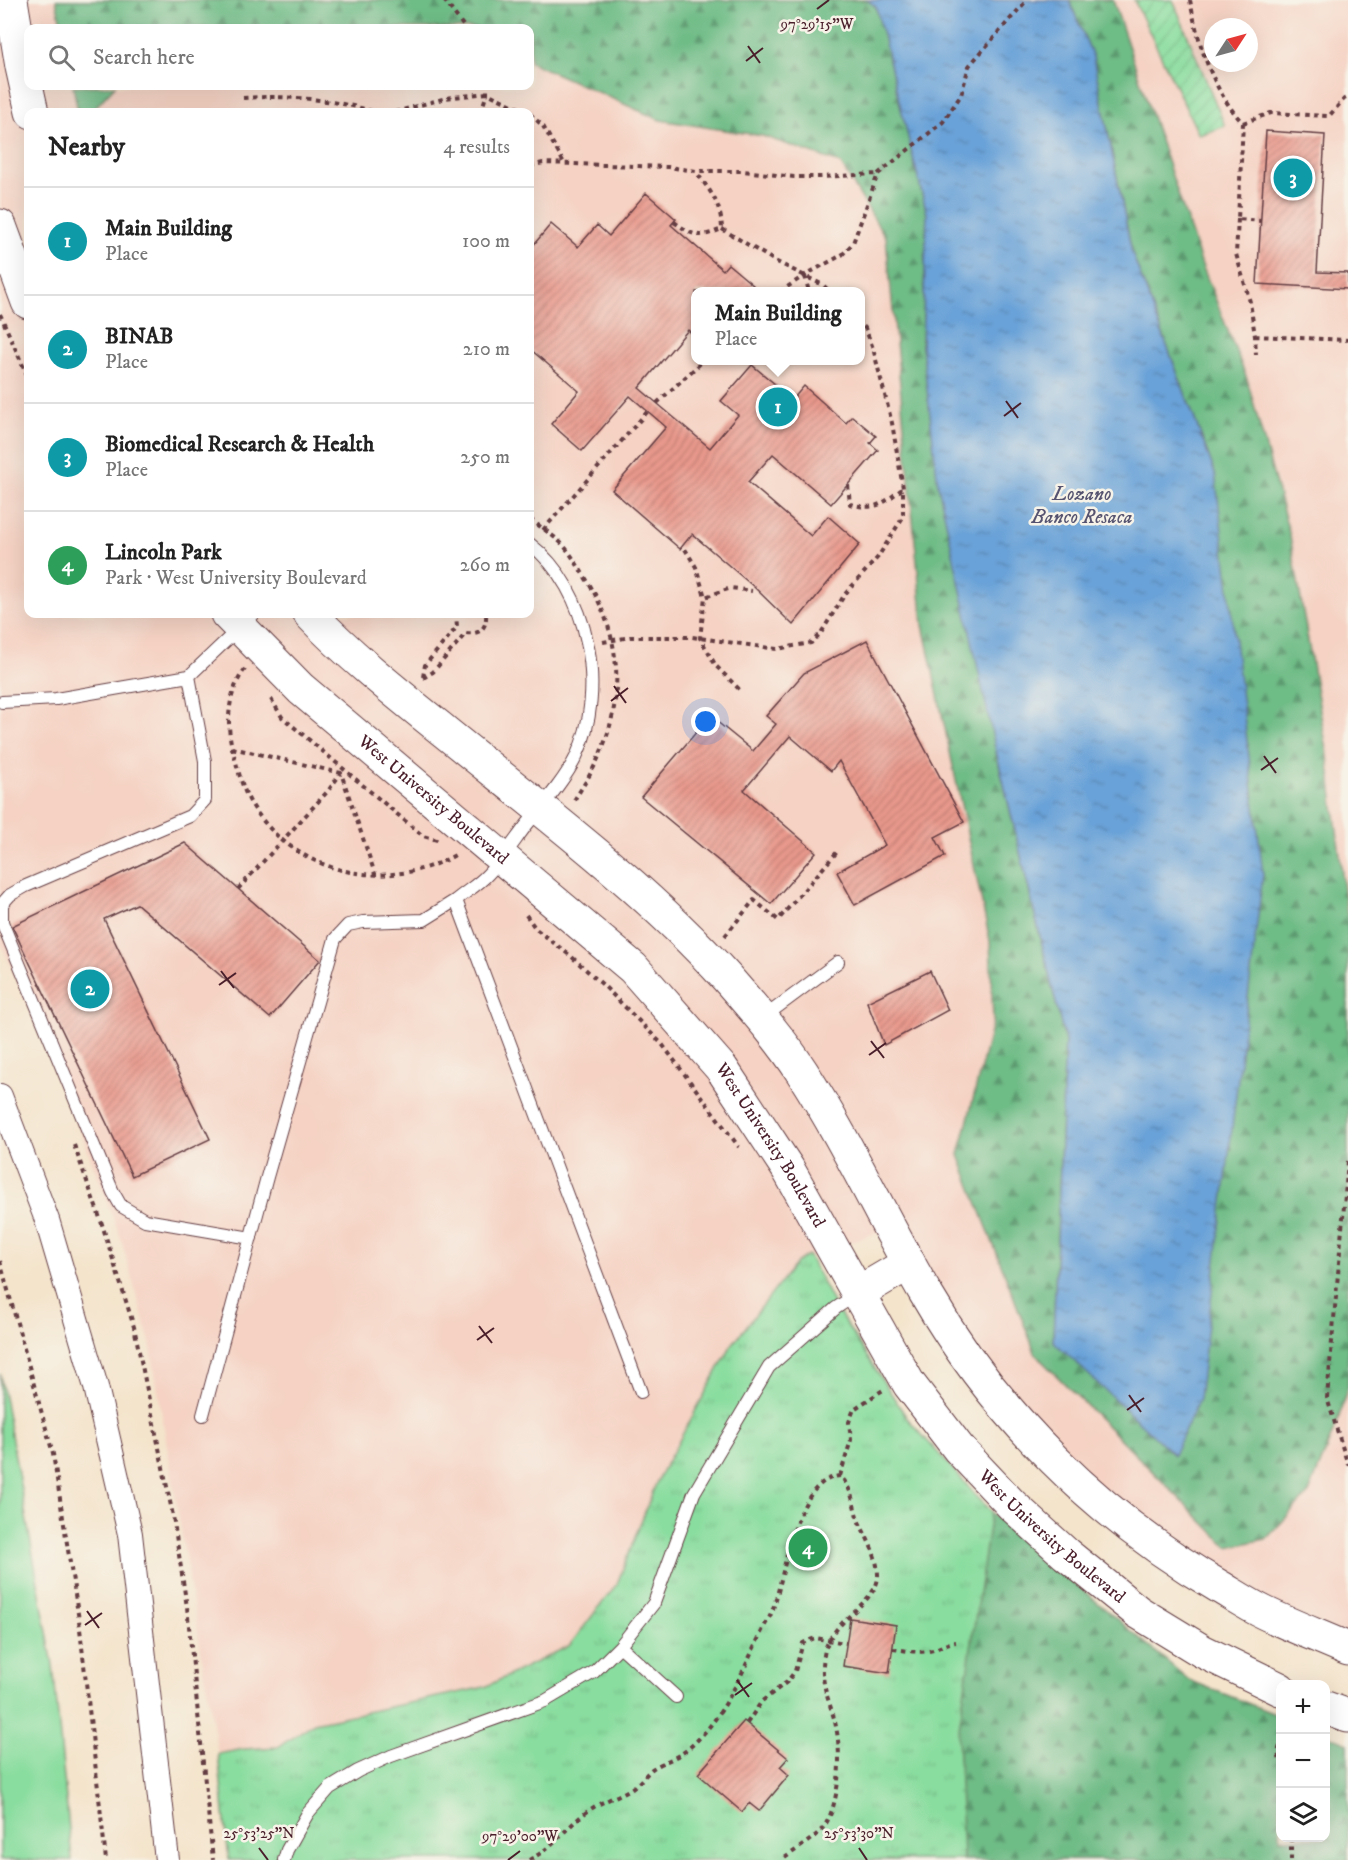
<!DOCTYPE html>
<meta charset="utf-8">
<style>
body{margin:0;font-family:"IM FELL DW Pica",serif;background:#f6f6f6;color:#222}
.controls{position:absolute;right:18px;bottom:18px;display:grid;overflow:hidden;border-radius:12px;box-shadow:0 6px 24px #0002}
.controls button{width:54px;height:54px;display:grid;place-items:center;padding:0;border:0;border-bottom:2px solid #e0e0e0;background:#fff;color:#222;font:30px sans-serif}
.compass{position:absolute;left:1204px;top:18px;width:54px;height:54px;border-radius:50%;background:#fff;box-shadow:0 6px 24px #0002;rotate:54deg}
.you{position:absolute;left:706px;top:722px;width:21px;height:21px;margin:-15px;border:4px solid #fff;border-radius:50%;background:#1a73e8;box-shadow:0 0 0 9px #1a73e833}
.badge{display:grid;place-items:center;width:39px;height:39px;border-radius:50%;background:#b45309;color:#fff;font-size:20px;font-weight:700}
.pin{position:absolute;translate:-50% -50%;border:3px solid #fff;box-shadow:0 2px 6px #0006}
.popup{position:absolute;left:691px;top:287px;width:174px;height:78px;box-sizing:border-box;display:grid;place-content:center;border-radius:12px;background:#fff;filter:drop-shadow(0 2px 4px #0005);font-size:20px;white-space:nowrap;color:#767676}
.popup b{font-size:22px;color:#222}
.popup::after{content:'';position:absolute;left:50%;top:100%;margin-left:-12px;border:12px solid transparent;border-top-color:#fff}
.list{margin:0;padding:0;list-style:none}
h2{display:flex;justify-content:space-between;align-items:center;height:78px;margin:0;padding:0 24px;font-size:26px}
h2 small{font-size:20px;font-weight:400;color:#767676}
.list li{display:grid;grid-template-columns:39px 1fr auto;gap:18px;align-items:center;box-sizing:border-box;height:108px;padding:0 24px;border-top:2px solid #e0e0e0}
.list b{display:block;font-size:22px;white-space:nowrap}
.list p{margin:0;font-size:20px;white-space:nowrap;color:#767676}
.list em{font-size:20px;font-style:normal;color:#767676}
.icon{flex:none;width:33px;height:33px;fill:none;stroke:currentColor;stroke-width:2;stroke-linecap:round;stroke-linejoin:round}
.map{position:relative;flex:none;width:1348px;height:1860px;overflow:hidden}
.search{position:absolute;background:#fff;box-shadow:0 6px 24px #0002;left:24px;top:24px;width:510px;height:66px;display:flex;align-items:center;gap:15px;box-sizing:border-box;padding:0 21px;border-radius:12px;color:#767676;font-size:22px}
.panel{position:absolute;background:#fff;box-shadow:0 6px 24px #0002;left:24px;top:108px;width:510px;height:510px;border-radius:12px}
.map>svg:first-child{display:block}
.built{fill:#f5d2c3;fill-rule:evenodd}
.grass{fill:#89dd9f;stroke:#6a7e65;stroke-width:1.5}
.forest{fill:url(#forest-firs);stroke:#5c6e58;stroke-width:1.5}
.park{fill:url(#park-tufts);stroke:#6a7e65;stroke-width:1.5}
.garden{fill:url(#garden-furrows);stroke:#6a7e65;stroke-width:1.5}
.water{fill:url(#water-ripples);stroke:#5a6082;stroke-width:1.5}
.building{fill:url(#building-hatch)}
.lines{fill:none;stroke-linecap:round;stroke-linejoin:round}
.service-casing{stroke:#643d43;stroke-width:14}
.minor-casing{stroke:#643d43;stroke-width:26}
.secondary-casing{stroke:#643d43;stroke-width:35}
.path{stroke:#643d43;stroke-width:4;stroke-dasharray:4.5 4.5;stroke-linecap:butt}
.service{stroke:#fff;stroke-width:12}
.minor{stroke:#fff;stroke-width:24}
.secondary{stroke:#fff;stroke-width:33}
.ticks{fill:none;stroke:#4a1f2b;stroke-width:2}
.labels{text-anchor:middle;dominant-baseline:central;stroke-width:5;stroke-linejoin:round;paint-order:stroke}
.street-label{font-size:18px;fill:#4a1f2b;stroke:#f7f3e8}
.water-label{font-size:20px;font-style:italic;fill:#565370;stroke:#f7f3e8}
.ticks-label{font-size:15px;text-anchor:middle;fill:#4a1f2b;stroke:#f7f3e8;stroke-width:5;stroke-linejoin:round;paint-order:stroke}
</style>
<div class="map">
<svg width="1348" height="1860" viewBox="0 0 1348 1860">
<defs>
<pattern id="forest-firs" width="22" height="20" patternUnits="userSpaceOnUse" patternTransform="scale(1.5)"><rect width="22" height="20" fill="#6ebc86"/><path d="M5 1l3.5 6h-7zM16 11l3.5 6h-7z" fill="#5c986e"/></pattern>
<pattern id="park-tufts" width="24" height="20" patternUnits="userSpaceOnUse" patternTransform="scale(1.5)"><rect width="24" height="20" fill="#89dd9f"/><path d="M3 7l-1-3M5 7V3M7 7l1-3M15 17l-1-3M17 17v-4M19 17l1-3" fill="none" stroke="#78bd89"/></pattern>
<pattern id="garden-furrows" width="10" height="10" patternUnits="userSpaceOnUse" patternTransform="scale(1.5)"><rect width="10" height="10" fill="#89dd9f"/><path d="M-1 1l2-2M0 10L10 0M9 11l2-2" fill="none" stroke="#78bd89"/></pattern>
<pattern id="water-ripples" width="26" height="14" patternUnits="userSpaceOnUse" patternTransform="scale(1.5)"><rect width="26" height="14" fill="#69a2d8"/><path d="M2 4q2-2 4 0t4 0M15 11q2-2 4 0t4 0" fill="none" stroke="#5883af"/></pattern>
<pattern id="building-hatch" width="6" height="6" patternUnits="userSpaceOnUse" patternTransform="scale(1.5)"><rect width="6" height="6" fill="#e9998c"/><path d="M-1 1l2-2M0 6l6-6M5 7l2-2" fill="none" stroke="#bf7c73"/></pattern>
</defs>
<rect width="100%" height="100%" fill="#f7f3e8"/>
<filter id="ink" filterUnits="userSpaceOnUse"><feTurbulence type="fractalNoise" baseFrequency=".0167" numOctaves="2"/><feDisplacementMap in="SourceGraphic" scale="12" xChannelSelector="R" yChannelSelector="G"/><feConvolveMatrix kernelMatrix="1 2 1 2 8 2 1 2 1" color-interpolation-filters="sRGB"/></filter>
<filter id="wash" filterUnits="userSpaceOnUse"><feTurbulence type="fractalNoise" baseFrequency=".008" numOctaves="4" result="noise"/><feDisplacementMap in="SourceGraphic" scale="24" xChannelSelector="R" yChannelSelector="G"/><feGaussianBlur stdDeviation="1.35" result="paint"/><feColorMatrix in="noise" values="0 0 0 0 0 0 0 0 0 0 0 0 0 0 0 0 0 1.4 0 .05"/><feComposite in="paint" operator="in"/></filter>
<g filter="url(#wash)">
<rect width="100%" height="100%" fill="#f4e4cc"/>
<!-- built -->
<path class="built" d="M0 0H1348V1635L1284 1610 1157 1534 1090 1481 975 1348 902 1223 796 1263 731 1346 657 1481 616 1586 569 1646 485 1687 314 1723 278 1747 244 1749 218 1754 150 1343 120 1236 78 1125 0 941ZM1213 27H1249V63H1213ZM28 28H530V86H28ZM28 112H530V614H28ZM696 292H860V360H696Z"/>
<!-- grass -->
<path class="grass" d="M0 1374 53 1665 72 1860H0Z"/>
<!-- forest -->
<path class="forest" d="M56 0H867L876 6 927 214 922 346 995 747 1065 1041 1053 1341 1215 473 1132 253 1093 57 1069 0H1113L1202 265 1247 379 1290 536 1328 756 1348 923V1386L1338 1420 1309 1493 1266 1539 1228 1547 1036 1355 959 1155 993 1020 990 941 923 625 886 238 840 163 763 136 660 120 530 62V28H62Z
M73 86H115L91 112H78Z
M991 1512 1189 1680 1280 1716V1838H1326V1734L1348 1743V1860H963L958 1735Z"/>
<!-- park -->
<path class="park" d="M808 1255 836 1308 907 1418 991 1512 958 1735 963 1860H229L218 1754 244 1749 278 1747 314 1723 485 1687 569 1646 617 1584 657 1481 731 1346 796 1263Z"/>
<!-- garden -->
<path class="garden" d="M1134 0H1173L1225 126 1199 135Z"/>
<!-- water -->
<path class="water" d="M867 0H1069L1093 57 1132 253 1215 473 1263 874 1199 1399 1174 1455 1053 1341 1065 1041 995 747 938 485 922 346 927 214 876 7Z"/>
<g id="blocks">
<!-- building -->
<path class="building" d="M1266 131 1325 135 1317 272 1348 273V289L1257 284Z
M646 193 676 219 671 225 723 270 728 264 753 285 747 292H696V337L688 330 639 388 710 448 738 415 721 401 752 365 793 399 804 386 846 423 852 416 876 436 870 443 878 450 831 504 773 454 748 482 811 536 828 516 860 544 793 625 754 587 692 534 680 549 612 490 666 427 630 396 582 451 551 424 579 391 530 349V249L551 224 578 247 597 225 609 236Z
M867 640 964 822 935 837 945 856 855 905 837 872 885 845 839 761 831 771 790 736 744 790 816 852 771 904 641 797 710 716 753 751 776 724 766 716 804 673Z
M185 843 320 960 270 1018 137 904 104 919 210 1139 132 1176 12 926Z
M930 971 948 1010 884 1045 867 1002Z
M850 1618 896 1625 889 1673 843 1666Z
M744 1721 788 1758 780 1767 789 1775 759 1811 749 1803 742 1812 698 1774Z"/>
</g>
</g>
<g filter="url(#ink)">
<use href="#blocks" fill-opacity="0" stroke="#643d43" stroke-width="1.5"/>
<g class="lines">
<!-- service casing -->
<g class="service-casing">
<path id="service" d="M530 544C589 589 608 690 576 757 565 780 541 807 525 827 513 843 502 860 488 874 479 884 467 891 456 900L641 1392
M189 676 205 761V800L190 816 26 886 10 895 2 904V922L113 1192 121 1206 145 1220 251 1238
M2 702 56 699 189 676 254 614
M764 1017 838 962
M203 1415 267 1177 335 939 348 925 363 922 424 920 456 900
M620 1646 676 1697
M284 1860 287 1850 308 1813 330 1788 358 1771 391 1756 545 1701 594 1672 620 1646 654 1603 694 1493 769 1367 836 1308 857 1294"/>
</g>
<!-- minor casing -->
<g class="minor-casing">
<path id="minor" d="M0 1096 47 1220 96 1387 130 1534 167 1860"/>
</g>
<!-- secondary casing -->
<g class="secondary-casing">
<g id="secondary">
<path d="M11 0 22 67 32 112"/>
<path d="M0 226 28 302"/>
<path id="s1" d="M227 614 301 689 633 968 722 1069 788 1169 909 1384 959 1449 1012 1505 1066 1554 1138 1612 1202 1651 1280 1689"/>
<path d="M310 614C351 657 398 694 445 732 541 810 643 885 727 978 753 1008 780 1038 802 1072 848 1143 883 1221 926 1294 996 1415 1099 1517 1220 1587 1235 1596 1250 1606 1265 1613 1292 1626 1321 1637 1348 1649"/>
<path d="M858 1293 909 1263"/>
<path d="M1326 1708 1348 1716"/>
</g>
</g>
<!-- path -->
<path class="path" d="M444 0 465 28
M1190 0C1198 43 1212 90 1243 123L1238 219 1261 221
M243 98C288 95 332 99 375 112
M395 112 446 98 487 93 527 112
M481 112 487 93V86
M530 114 543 126 564 163
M1243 123 1271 113 1329 116 1344 99 1348 97
M530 166 543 163 668 167 696 171H743L794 177H820L878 174
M1238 219 1236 254 1250 302 1255 336 1256 355
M674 222C694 236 698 239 722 229 721 203 711 192 696 172
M722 229 775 261 823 285 830 292
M805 276 809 292
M780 292 805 275 842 255 853 243 878 174 943 122 961 95 969 66 1027 0
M0 314 28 377
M1255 336 1348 340
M657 403 704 360
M848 485 850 504C876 511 882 504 902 489
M530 519C539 526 550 533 559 541 569 550 576 563 583 574 620 630 627 692 600 754 593 771 583 786 573 802
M543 530 648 411
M685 549 696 567 705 597
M603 642 630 637H692L777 649 811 643 821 633 845 594 878 557 903 517V488L892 423 873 348 865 328 860 323
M245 669C227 693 226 725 233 752 238 768 241 785 249 800 291 874 385 895 457 854
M423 677 425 665 457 627 456 614
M423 678 433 672 466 633C480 635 487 628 486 614
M739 689 716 666 700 638 705 597 731 588 752 591
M271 699 282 717 423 836 440 841
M232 748 341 773 375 874
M238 889 328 791 341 773
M526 915 536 929 572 957 604 986 662 1044 739 1147
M725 936 754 900 778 920 837 852
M74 1145 101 1221 134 1327 173 1516 187 1607 213 1860
M1348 1161 1327 1398 1348 1465
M0 1261 53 1454 79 1620 106 1860
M840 1476 851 1440 849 1422 854 1409 883 1390
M893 1649C905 1650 920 1654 933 1650 941 1647 946 1643 956 1642
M747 1723 762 1701 787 1682 795 1671 803 1643 815 1638 846 1643
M1280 1746 1278 1752 1280 1762
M529 1860C553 1848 567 1826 588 1811 601 1801 618 1797 632 1788 640 1783 645 1775 652 1769 663 1762 677 1758 688 1749 725 1717 741 1674 762 1631 765 1624 770 1618 772 1611 786 1576 793 1480 840 1476 853 1488 853 1507 859 1522 867 1538 877 1555 878 1574 880 1602 829 1620 824 1655 820 1686 828 1695 835 1722 842 1750 841 1807 822 1829 811 1841 795 1850 782 1860
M1291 1860V1838"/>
<!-- service -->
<use href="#service" class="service"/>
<!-- minor -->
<use href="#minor" class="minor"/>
<!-- secondary -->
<use href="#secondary" class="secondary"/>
</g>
</g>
<!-- ticks -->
<path class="ticks" d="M817 9 829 0M748 46 760 63M746 61 763 48M1006 401 1018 418M1004 416 1021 403M614 686 626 703M611 701 628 688M1264 756 1276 773M1261 770 1278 758M221 971 234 988M219 985 236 973M871 1041 884 1058M869 1055 886 1043M479 1326 492 1343M477 1340 494 1328M1129 1395 1141 1412M1127 1410 1144 1398M87 1611 99 1628M85 1625 102 1613M737 1680 749 1697M735 1695 752 1683M259 1848 268 1860M859 1848 867 1860M508 1860 520 1851"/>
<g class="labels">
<!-- street labels -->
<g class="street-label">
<text stroke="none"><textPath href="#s1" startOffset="278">West University Boulevard</textPath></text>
<text stroke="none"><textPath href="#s1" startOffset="764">West University Boulevard</textPath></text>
<text stroke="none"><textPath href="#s1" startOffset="1250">West University Boulevard</textPath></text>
</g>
<!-- water labels -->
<g class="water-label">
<text x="1082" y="494">Lozano<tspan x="1082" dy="23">Banco Resaca</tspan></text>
</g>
</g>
<g class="ticks-label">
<text x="817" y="29">97°29'15"W</text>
<text x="259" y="1838">25°53'25"N</text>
<text x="859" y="1838">25°53'30"N</text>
<text x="520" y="1841">97°29'00"W</text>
</g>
</svg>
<div class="controls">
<button>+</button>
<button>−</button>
<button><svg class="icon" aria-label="layers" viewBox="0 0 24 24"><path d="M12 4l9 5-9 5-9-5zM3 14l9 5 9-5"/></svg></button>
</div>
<svg class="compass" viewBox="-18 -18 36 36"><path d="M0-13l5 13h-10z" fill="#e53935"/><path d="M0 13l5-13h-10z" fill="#767676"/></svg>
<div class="you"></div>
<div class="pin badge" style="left:778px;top:407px;background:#0f9aa8">1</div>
<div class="popup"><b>Main Building</b>Place</div>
<div class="pin badge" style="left:90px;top:989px;background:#0f9aa8">2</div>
<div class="pin badge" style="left:1293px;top:178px;background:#0f9aa8">3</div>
<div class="pin badge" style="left:808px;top:1548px;background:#2e9e5b">4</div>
<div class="search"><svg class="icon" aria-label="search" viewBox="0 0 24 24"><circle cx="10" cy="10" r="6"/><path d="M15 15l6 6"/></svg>Search here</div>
<section class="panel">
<h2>Nearby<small>4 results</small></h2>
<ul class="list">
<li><span class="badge" style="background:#0f9aa8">1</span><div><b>Main Building</b><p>Place</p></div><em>100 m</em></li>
<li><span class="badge" style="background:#0f9aa8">2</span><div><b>BINAB</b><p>Place</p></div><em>210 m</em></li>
<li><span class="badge" style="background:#0f9aa8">3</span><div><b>Biomedical Research &amp; Health</b><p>Place</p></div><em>250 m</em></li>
<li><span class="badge" style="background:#2e9e5b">4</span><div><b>Lincoln Park</b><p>Park · West University Boulevard</p></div><em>260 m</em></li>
</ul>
</section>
</div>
